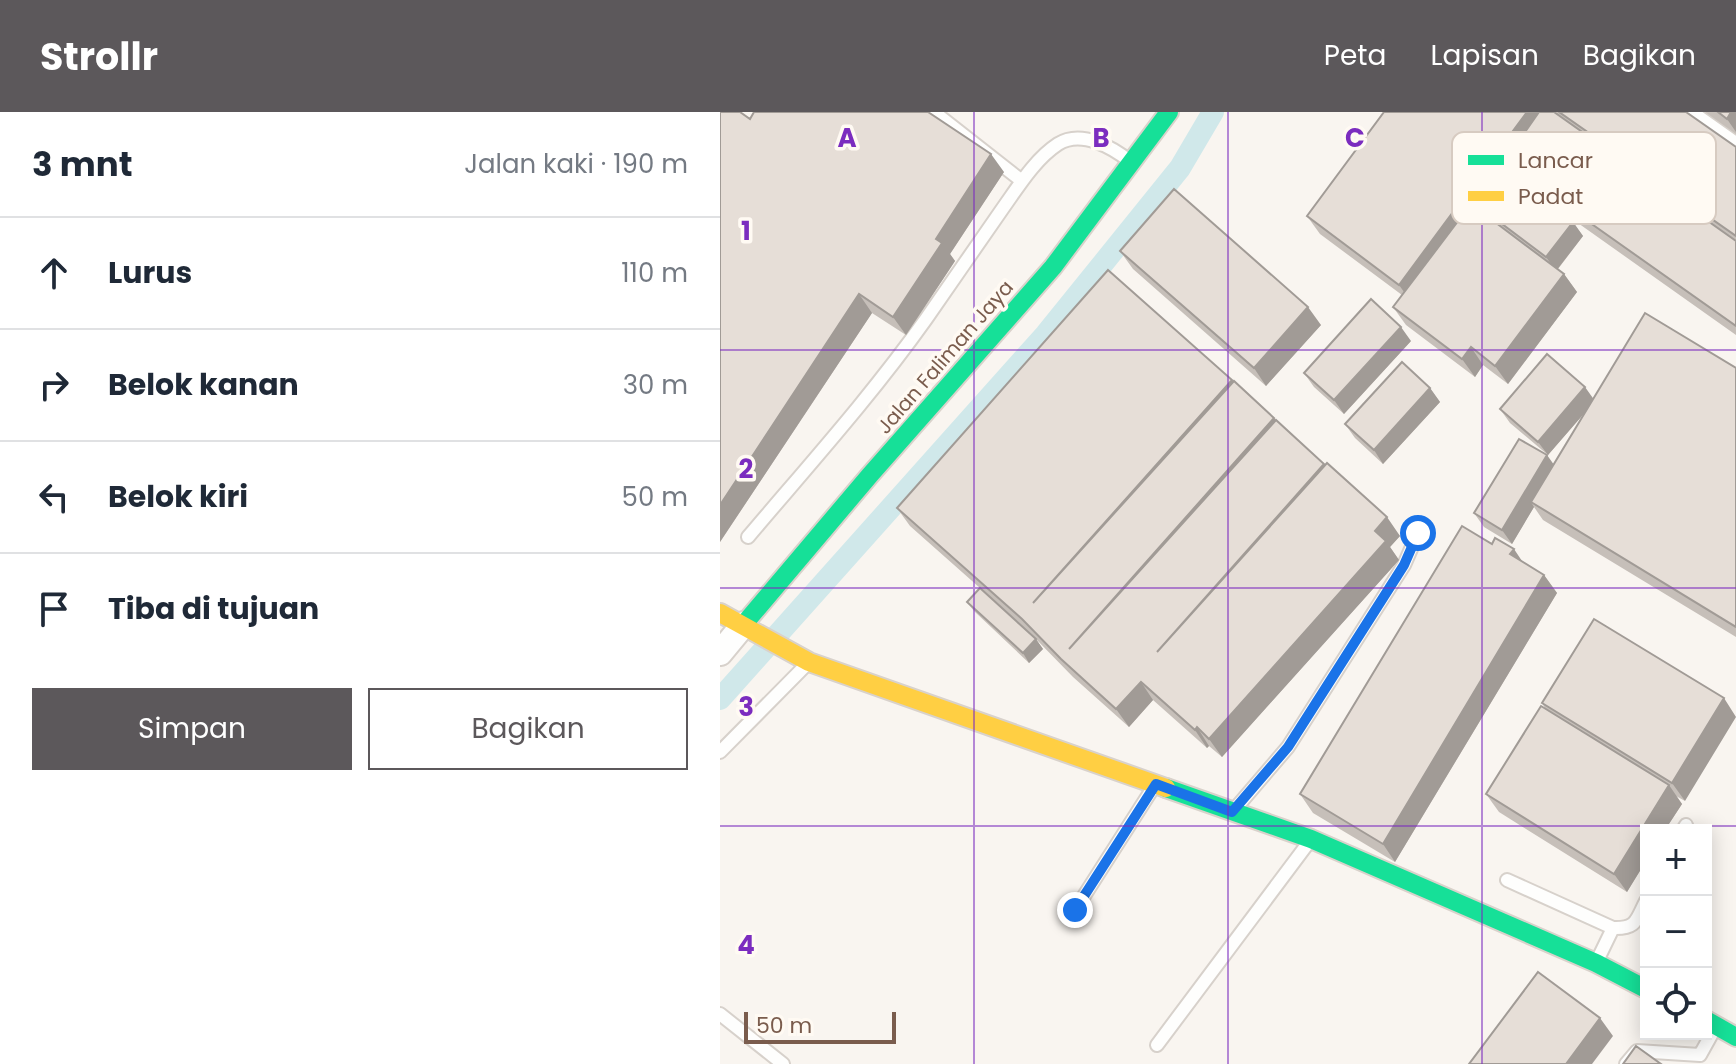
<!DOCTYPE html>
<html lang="id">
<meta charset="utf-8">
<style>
body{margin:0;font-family:Poppins,sans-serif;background:#f2f2f3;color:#1f2937}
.controls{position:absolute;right:24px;bottom:24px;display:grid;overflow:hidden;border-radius:0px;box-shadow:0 4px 20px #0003}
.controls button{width:72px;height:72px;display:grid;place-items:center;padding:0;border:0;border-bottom:2px solid #e0e1e3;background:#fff;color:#1f2937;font:40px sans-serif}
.scale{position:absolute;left:24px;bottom:20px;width:152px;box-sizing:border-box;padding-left:8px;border:4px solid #7a5c4d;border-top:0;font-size:22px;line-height:28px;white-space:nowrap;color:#7a5c4d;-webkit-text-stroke:6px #fffaf3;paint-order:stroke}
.stop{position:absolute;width:24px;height:24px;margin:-18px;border:6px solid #1a73e8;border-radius:50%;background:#fff}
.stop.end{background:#1a73e8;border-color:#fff;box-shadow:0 2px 8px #0008}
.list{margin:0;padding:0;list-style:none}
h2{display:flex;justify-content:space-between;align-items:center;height:104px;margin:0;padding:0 32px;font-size:34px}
h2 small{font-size:26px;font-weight:400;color:#747a83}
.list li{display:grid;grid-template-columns:52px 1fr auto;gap:24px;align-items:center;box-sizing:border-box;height:112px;padding:0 32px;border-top:2px solid #e0e1e3}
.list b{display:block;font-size:30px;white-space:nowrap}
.list em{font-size:26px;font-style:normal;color:#747a83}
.actions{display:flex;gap:16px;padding:24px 32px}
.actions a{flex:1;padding:18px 0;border:2px solid #5c585b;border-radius:0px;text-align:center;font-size:28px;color:#5c585b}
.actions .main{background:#5c585b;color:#fff}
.icon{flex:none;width:44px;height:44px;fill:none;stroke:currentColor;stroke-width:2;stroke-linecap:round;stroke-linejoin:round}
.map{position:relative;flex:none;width:1016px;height:952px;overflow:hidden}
header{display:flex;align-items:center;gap:48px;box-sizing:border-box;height:112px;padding:0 40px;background:#5c585b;color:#fff}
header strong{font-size:38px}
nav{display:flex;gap:44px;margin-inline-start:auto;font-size:28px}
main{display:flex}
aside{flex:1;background:#fff}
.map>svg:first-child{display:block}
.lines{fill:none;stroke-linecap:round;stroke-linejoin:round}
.canal{stroke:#d0e8ea;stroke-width:22}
.lane-casing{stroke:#d7d1cb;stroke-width:16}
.street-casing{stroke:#d7d1cb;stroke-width:28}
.fast-casing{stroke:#d9d2cb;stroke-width:22}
.slow-casing{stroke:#d9d2cb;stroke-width:22}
.lane{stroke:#fefefd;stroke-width:12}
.street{stroke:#fefefd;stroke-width:24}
.fast{stroke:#16e098;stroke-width:18}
.slow{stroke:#ffcf43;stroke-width:18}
.wall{fill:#c6bfb9}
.shaded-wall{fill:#a19b96}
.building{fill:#e6ded7;stroke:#a19b96;stroke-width:2}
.route{stroke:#1a73e8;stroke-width:10}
.grid{fill:none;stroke:#7b2cbf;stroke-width:2;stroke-opacity:0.55}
.labels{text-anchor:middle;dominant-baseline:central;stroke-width:7;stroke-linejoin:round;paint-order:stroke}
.street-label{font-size:20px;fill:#7a5c4d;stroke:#fffaf3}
.key{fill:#fffaf3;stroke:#d7cbc1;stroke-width:2}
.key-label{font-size:22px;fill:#7a5c4d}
.grid-label{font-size:26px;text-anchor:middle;font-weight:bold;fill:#7b2cbf;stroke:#fffaf3;stroke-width:7;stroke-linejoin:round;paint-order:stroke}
</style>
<header>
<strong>Strollr</strong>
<nav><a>Peta</a><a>Lapisan</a><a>Bagikan</a></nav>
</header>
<main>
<aside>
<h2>3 mnt<small>Jalan kaki · 190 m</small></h2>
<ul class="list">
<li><svg class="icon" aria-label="ahead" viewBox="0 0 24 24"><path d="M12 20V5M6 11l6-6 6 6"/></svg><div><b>Lurus</b></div><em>110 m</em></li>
<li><svg class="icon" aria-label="right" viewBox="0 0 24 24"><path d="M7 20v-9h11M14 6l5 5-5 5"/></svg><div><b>Belok kanan</b></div><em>30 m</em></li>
<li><svg class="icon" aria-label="left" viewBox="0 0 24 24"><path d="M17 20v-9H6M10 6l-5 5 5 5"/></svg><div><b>Belok kiri</b></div><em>50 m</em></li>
<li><svg class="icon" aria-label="arrive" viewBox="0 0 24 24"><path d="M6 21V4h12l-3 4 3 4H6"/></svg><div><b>Tiba di tujuan</b></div></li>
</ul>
<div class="actions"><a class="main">Simpan</a><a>Bagikan</a></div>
</aside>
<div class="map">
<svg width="1016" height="952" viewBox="0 0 1016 952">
<rect width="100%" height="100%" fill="#f9f5f0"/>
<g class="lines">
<!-- canal -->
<path class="canal" d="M0 587 326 222 460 56 493 0"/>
<!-- lane casing -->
<g class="lane-casing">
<path id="lane" d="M214 0 302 69
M972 0 1016 31
M28 425C89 353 152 283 206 207 232 170 257 133 283 96 298 75 315 47 338 32 362 17 393 36 411 50
M0 640 88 551
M515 697 568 635 684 453 698 421
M963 718 966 713
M787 768 893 816 877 849
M355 798 433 676
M893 816C917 817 916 808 926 789
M0 902 63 952
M437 933 589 730
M906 952 917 939 980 943 995 916"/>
</g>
<!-- street casing -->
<g class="street-casing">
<path id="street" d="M0 541 24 512"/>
</g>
<!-- fast casing -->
<g class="fast-casing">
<path id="fast" d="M24 512 150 363 333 155 449 0
M446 676 591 727 876 851 926 877
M986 908 1016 925"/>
</g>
<!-- slow casing -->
<g class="slow-casing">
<path id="slow" d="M0 501 89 550 446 676"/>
</g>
<!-- lane -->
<use href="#lane" class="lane"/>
<!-- street -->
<use href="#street" class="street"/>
<!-- fast -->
<use href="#fast" class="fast"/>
<!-- slow -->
<use href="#slow" class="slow"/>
</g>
<!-- wall -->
<path class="wall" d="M664 0H966L1016 35V223L800 70 853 110 863 124 838 157 844 162 857 180 788 272 763 253 755 265 686 213 673 195 682 183 600 122 587 104Z
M985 0H1016V22Z
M30 7 284 60 230 142 235 149 186 223 152 201 0 430Z
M400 139 601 213 546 274 413 157Z
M691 229 624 302 594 275 584 261Z
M1016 256V525L823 408 814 395 792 432 764 415 754 401 834 353 866 299 828 343 790 311 780 297 873 287Z
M513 270 554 306 680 424 670 435 679 448 502 645 489 634 487 636 433 588 409 615 353 565 314 525 323 537 309 551 254 499 247 490 260 476 190 414 177 396Z
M710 276 720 290 663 352 635 326 625 312Z
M772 432 824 463 837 481 675 750 593 701 580 682Z
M874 507 965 689 956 684 962 692 945 718H926V749L907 780 779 700 766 682 825 596 822 591Z"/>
<!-- shaded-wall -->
<path class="shaded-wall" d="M807 0H832L784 50 790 58 762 96 757 93 761 98 692 191 679 173Z
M1011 0H1016V20L1007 7Z
M271 42 284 60 230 142 235 149 186 223 173 205 216 127Z
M853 110 863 124 836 159 826 145Z
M844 162 857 180 788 272 775 254Z
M139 182 152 201 0 430V393Z
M588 195 601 213 546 274 534 256Z
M681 215 691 229 624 302 614 288Z
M751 235 763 253 755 265 742 247Z
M512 268 524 286 313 491Z
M865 275 875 289 828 343 818 330Z
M710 276 720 290 663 352 654 338Z
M554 306 567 324 349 537Z
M827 343 837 357 811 390 814 395 792 432 782 418Z
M604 352 617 370 437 540Z
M667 405 680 424 670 435 679 448 502 645 489 627 655 419Z
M794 437 806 455 790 442Z
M824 463 837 481 675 750 663 732Z
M316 527 323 537 309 551 303 541Z
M421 570 433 588 409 615 396 597Z
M1004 586 1016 605 965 689 952 671Z
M477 615 489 634 487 636 475 618Z
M949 673 962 692 945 718H926V749L907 780 894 762Z
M880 906 893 924 872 952H846Z"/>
<!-- building -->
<path class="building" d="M0 0H20L30 7 34 0H208L271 42 216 127 222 131 173 205 139 182 0 393Z
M664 0H807L679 173 587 104Z
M819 0H834L1016 129V214L784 50Z
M839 0H966L1016 35V124Z
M998 0H1011L1007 7Z
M783 58 853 110 826 145 757 93Z
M454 77 588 195 534 256 400 139Z
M751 92 844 162 775 254 751 235 742 247 673 195Z
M388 158 512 268 313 491 514 269 554 306 349 537 556 308 604 352 437 540 607 351 667 405 655 419 666 429 489 627 477 615 475 618 421 570 396 597 341 547 302 507 177 396Z
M651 187 681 215 614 288 584 261Z
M925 201 1016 256V515L811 390Z
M827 242 865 275 818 330 780 297Z
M682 250 710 276 654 338 625 312Z
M799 327 827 343 782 418 754 401Z
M742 414 772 432 775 426 794 437 790 442 824 463 663 732 580 682Z
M260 476 316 527 303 541 247 490Z
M874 507 1004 586 952 671 822 591Z
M821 594 949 673 894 762 766 682Z
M818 860 880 906 846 952H749Z
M916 934 941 952H903Z"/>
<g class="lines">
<!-- route -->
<path class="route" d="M355 798 436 672 512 700 568 635 684 453 698 421"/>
</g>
<!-- grid -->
<path class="grid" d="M254 0V952M508 0V952M762 0V952M0 238H1016M0 476H1016M0 714H1016"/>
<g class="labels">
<!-- street labels -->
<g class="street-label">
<text transform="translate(225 245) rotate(-49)">Jalan Faliman Jaya</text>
</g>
</g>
<!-- legend -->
<rect x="732" y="20" width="264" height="92" rx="12" class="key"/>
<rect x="748" y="43" width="36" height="10" fill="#16e098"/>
<rect x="748" y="79" width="36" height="10" fill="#ffcf43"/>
<g class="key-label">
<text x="798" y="56">Lancar</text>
<text x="798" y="92">Padat</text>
</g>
<g class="grid-label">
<text x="127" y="35">A</text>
<text x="381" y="35">B</text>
<text x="635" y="35">C</text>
<text x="26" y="128">1</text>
<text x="26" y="366">2</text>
<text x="26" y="604">3</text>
<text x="26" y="842">4</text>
</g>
</svg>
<div class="controls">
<button>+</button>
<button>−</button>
<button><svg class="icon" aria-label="locate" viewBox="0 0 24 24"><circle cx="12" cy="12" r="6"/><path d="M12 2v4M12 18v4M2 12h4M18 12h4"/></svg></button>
</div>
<div class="scale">50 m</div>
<div class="stop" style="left:698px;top:421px"></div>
<div class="stop end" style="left:355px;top:798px"></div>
</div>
</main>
